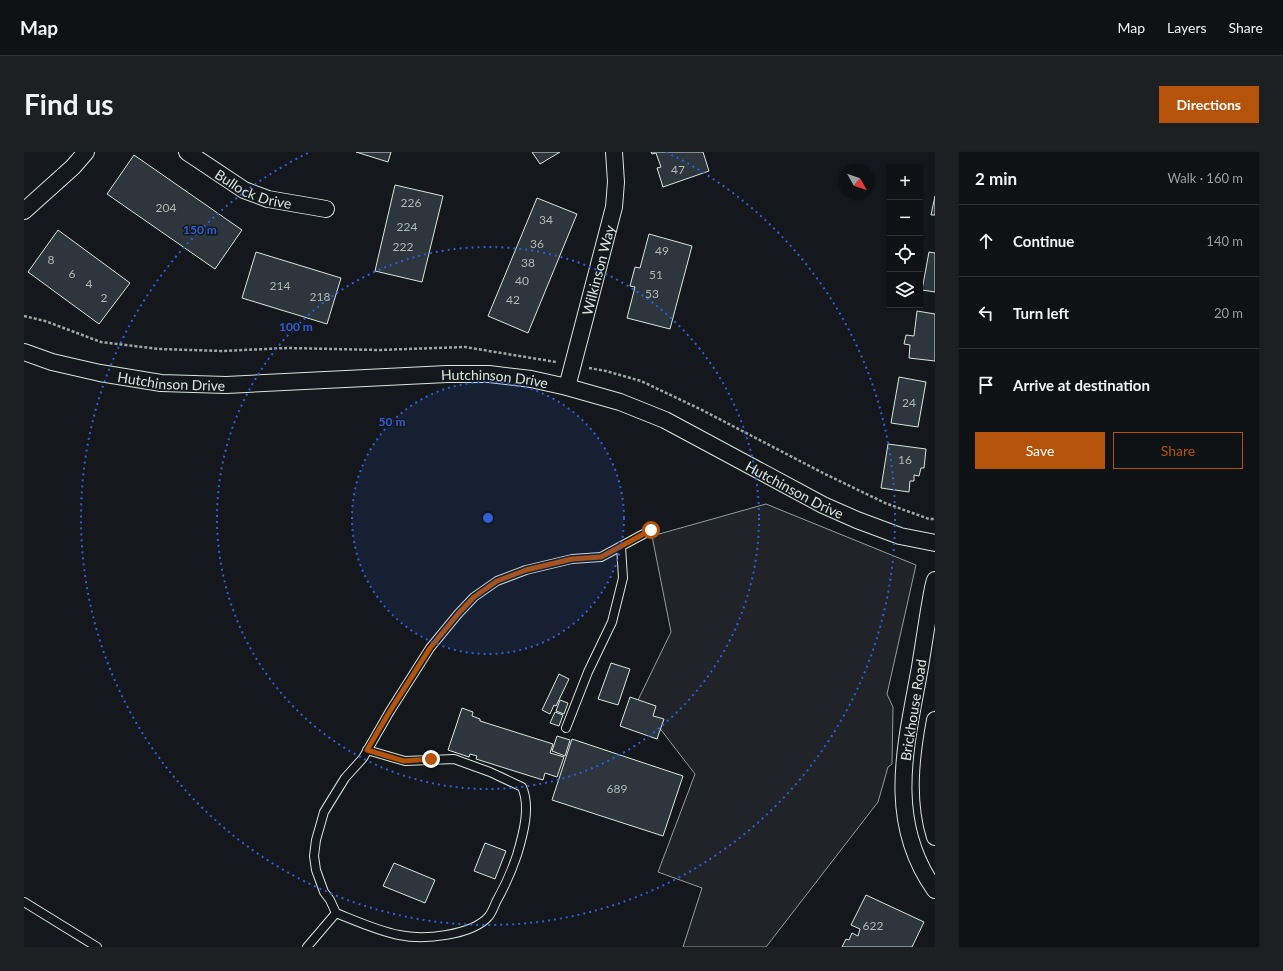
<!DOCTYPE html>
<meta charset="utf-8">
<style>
body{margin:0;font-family:Lato,sans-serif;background:#1d2022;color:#f1f3f6}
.controls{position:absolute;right:12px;top:12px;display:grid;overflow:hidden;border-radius:0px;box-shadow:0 1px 3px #0004}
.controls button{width:36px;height:36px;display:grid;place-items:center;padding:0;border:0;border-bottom:1px solid #2f3234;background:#0f1215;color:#f1f3f6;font:20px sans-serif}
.compass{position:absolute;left:815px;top:12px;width:36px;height:36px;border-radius:50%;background:#0f1215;box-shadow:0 1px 3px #0004;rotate:130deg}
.stop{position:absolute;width:12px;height:12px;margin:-9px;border:3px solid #b45309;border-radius:50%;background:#fff}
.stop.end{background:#b45309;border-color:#fff;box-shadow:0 1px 4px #0008}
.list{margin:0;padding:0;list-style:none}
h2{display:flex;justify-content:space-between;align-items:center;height:52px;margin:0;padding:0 16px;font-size:17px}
h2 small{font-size:13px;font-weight:400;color:#9b9ea0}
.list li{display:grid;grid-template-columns:26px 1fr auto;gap:12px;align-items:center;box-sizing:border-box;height:72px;padding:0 16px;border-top:1px solid #2f3234}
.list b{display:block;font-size:15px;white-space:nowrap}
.list em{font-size:13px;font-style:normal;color:#9b9ea0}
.actions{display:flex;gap:8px;padding:12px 16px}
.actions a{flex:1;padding:9px 0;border:1px solid #b45309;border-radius:0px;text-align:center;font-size:14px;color:#b45309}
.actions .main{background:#b45309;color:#fff}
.icon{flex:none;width:22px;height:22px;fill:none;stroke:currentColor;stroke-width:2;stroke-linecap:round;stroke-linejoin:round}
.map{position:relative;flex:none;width:911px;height:795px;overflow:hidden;border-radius:0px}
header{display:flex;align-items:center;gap:24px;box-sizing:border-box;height:56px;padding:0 20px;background:#0f1215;border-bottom:1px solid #2f3234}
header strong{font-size:19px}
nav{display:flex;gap:22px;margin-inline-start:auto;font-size:14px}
.intro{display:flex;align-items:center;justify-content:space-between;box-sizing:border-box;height:96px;padding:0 24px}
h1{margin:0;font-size:28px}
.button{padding:10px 18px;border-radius:0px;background:#b45309;color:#fff;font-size:14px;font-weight:700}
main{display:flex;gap:24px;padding:0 24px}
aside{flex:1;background:#0f1215;border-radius:0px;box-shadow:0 1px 3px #0004}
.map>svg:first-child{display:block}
.green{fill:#202428;stroke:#939e99}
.building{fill:#2c363c;stroke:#d8e6dc}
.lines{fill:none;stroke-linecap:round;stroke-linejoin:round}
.service-casing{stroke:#d8e6dc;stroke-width:10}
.minor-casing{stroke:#d8e6dc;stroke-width:18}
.path{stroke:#9da8a2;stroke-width:2.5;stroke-dasharray:3 2;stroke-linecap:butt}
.service{stroke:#14181c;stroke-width:8}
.minor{stroke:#14181c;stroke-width:16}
.route{stroke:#b45309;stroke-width:5}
.ring{fill:none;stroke:#305dd8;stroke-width:2;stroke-dasharray:2 4}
.labels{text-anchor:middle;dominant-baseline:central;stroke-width:3;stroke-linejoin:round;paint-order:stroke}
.number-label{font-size:12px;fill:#adbab4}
.street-label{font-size:14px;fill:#d8e6dc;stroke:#14181c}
.centre{fill:#305dd8;stroke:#14181c;stroke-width:2}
.ring-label{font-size:12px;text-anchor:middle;font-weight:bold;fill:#305dd8;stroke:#14181c;stroke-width:3;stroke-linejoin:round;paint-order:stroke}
</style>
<header>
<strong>Map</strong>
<nav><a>Map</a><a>Layers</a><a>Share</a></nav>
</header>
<div class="intro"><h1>Find us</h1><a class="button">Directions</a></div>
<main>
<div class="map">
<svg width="911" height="795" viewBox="0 0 911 795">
<rect width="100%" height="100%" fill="#14181c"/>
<!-- green -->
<path class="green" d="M742 352 892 413 863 542 869 555 868 612 864 615 854 650 742 795H659L678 736 634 720 671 622 614 548 647 480 628 384Z"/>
<!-- building -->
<path class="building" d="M332 0H367L364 10Z
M508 0H536L516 12Z
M627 0H679L685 19 639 35 633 16 637 15 632 1 628 2Z
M110 3 218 78 191 117 83 42Z
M371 33 419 44 398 130 351 119Z
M911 44V63H907Z
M513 46 553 62 504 181 464 164Z
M34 78 106 131 75 172 4 120Z
M625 82 668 94 646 177 603 166 611 135 606 134 611 115 616 116Z
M232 100 317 126 303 172 218 146Z
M905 100 911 101V140L898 138Z
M893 159 911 162V209L885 206 886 193 880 192 882 183 890 184Z
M875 225 902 230 894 275 867 271Z
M864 292 902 297 900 316H897L895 324 890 323V329H886L885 340 857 336Z
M587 511 606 517 594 553 574 547Z
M535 522 545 527 532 554 530 553 526 562 518 558Z
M606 545 632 554 629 564 640 567 633 587 596 574Z
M536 548 544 551 540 562 532 559Z
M438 556 449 560 448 564 456 567V569L529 592 526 601 540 605 533 625 521 621 519 628 452 607 453 604 446 602 445 605 424 598Z
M531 560 539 563 535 574 526 571Z
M533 584 546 588 541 604 528 599Z
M548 587 659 624 639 684 528 648Z
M461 691 482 699 471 727 450 719Z
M370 711 411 728 401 751 359 734Z
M842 743 900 770 888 795H818L822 787 825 788 828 781 834 784 836 777 827 773Z"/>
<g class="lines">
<!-- service casing -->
<g class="service-casing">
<path id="service" d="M542 576 564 520 588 470 599 426 597 394
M0 750 73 795
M312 761C332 769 354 779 375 783 399 788 448 784 465 764 468 760 470 755 472 750 481 734 487 721 493 703 499 683 507 655 498 635L466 620 430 607 381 609 343 598
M283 795 312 761 306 748 300 740 292 718 290 704 292 688 300 660 321 626 339 606 366 559 406 496 434 462 450 445 473 429 502 418 548 407 577 405 627 378"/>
</g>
<!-- minor casing -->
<g class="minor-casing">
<g id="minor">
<path id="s1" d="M163 0 220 38 244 47 302 57"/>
<path d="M0 59 49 15 62 0"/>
<path id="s2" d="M0 200 28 210 76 221 137 231 202 233 423 222H465L507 227 543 235 596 250 641 268 799 353 833 368 876 384 911 391"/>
<path id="s3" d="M543 235 590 55 592 30 590 0"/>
<path d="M911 428C908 437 907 448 905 458 902 477 899 496 896 515 882 593 861 668 911 738"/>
<path d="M911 568C904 606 899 647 911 685"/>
</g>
</g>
<!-- path -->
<path class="path" d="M0 164 21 169 77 190 135 197 198 199 263 196 355 198 441 195 532 210
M565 216 582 219 617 229 676 257 799 321 861 351 905 367H911"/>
<!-- service -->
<use href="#service" class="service"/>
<!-- minor -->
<use href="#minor" class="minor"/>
</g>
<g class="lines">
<!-- route -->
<path class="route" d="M407 607 380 609 343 598 366 559 406 496 434 462 450 445 473 429 502 418 548 407 577 405 627 378"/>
</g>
<!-- distance rings -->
<circle cx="464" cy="366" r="136" fill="#305dd8" fill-opacity=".12"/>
<g class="ring">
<circle cx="464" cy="366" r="136"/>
<circle cx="464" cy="366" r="271"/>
<path d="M642 0A407 407 0 1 1 286 0"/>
</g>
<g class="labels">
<!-- number labels -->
<g class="number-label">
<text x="654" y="17">47</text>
<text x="387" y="50">226</text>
<text x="142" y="55">204</text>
<text x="522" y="67">34</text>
<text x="383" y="74">224</text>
<text x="513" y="91">36</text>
<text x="379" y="94">222</text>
<text x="638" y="98">49</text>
<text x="27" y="107">8</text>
<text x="504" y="110">38</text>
<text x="48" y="121">6</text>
<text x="632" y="122">51</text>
<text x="498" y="128">40</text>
<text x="65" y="131">4</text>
<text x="256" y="133">214</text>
<text x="628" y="141">53</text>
<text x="296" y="144">218</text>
<text x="80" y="145">2</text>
<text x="489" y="147">42</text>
<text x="885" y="250">24</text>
<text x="881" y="307">16</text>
<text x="593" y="636">689</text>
<text x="849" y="773">622</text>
</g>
<!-- street labels -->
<g class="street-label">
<text stroke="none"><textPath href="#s1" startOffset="77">Bullock Drive</textPath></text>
<text stroke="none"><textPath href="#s3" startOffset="121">Wilkinson Way</textPath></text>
<text stroke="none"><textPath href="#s2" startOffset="151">Hutchinson Drive</textPath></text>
<text stroke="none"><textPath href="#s2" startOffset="475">Hutchinson Drive</textPath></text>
<text stroke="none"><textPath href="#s2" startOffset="799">Hutchinson Drive</textPath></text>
<text transform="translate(889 558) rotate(-81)">Brickhouse Road</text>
</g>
</g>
<circle cx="464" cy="366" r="6" class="centre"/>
<g class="ring-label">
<text x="176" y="82">150 m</text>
<text x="272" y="179">100 m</text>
<text x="368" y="274">50 m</text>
</g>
</svg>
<div class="controls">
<button>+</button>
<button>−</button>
<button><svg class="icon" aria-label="locate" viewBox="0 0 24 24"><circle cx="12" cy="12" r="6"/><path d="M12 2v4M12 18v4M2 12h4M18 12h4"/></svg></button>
<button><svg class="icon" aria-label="layers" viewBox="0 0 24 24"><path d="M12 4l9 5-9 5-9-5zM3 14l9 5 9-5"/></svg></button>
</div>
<svg class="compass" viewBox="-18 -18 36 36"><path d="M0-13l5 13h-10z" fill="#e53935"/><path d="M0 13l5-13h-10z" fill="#9b9ea0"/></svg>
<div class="stop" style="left:627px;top:378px"></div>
<div class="stop end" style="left:407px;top:607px"></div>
</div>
<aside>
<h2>2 min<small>Walk · 160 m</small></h2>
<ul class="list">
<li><svg class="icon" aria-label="ahead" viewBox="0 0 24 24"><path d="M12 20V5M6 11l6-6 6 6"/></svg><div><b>Continue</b></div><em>140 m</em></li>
<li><svg class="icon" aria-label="left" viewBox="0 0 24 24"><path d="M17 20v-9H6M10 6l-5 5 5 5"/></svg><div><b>Turn left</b></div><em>20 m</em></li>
<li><svg class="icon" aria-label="arrive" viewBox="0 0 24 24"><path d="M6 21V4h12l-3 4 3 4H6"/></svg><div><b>Arrive at destination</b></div></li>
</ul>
<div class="actions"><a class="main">Save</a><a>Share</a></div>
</aside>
</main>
